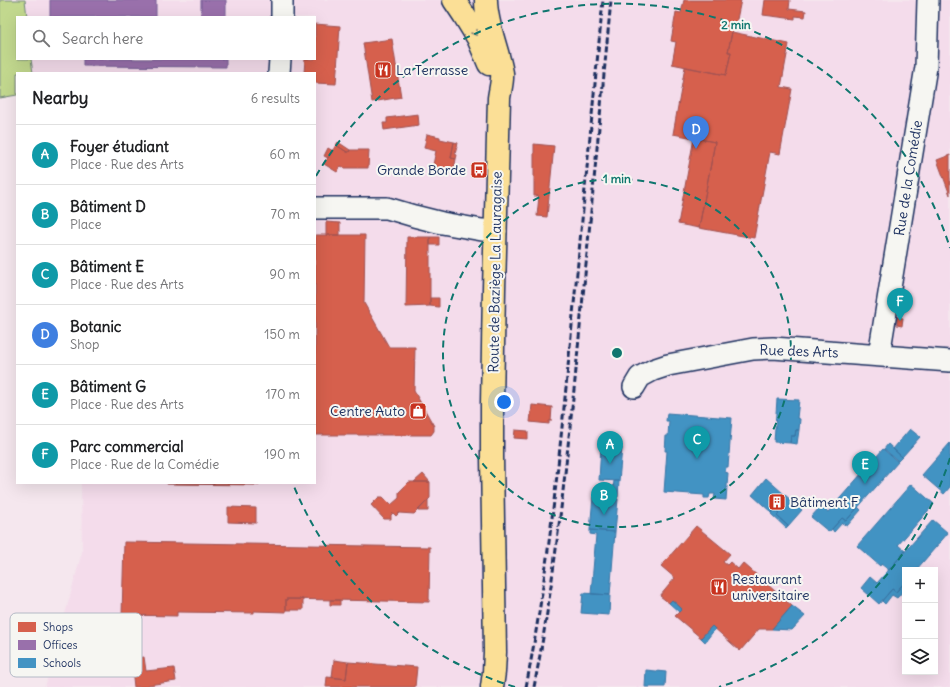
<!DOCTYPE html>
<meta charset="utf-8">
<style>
body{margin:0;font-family:Delius,sans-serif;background:#f6f6f6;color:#202124}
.controls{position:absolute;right:12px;bottom:12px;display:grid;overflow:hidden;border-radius:0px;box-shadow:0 4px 16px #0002}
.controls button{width:36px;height:36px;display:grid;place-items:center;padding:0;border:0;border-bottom:1px solid #e0e0e0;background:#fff;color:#202124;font:20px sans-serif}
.you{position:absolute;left:504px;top:402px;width:14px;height:14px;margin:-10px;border:3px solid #fff;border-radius:50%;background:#1a73e8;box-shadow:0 0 0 6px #1a73e833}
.badge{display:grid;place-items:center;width:26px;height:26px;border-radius:50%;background:#c8321e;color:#fff;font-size:13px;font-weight:700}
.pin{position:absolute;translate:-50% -33px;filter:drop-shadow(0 1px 2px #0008)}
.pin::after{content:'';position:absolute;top:21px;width:14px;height:12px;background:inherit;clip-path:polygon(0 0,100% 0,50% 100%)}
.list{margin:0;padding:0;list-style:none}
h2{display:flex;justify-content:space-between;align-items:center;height:52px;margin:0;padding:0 16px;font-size:17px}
h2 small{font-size:13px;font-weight:400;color:#757577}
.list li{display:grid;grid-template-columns:26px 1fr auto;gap:12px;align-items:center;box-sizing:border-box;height:60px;padding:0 16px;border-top:1px solid #e0e0e0}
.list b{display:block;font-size:15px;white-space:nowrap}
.list p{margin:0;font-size:13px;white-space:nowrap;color:#757577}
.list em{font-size:13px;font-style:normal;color:#757577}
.icon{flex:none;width:22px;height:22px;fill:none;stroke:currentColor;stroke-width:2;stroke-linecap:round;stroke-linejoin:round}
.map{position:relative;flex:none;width:950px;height:687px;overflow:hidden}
.search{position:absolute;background:#fff;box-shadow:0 4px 16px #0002;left:16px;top:16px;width:300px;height:44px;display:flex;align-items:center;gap:10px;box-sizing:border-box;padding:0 14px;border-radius:0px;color:#757577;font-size:15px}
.panel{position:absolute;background:#fff;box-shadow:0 4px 16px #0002;left:16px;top:72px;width:300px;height:412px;border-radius:0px}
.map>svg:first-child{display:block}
.built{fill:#f4dceb;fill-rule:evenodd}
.green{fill:#c2d88e;stroke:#6e8476}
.shops{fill:#d6604d;stroke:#9e5152}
.offices{fill:#9970ab;stroke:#735c94}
.schools{fill:#4393c3;stroke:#3775a5}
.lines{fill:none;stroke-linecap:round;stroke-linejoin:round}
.minor-casing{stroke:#1b2f5e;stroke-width:24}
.major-casing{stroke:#1b2f5e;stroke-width:25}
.minor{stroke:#f6f6f2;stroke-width:21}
.major{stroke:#fbdf96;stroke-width:22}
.rail{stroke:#1b2f5e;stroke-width:3;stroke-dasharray:6 3;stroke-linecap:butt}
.oneway{stroke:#8b877a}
.ring{fill:none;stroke:#0f766e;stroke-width:2;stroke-dasharray:7 5}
.labels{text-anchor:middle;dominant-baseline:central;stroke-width:4;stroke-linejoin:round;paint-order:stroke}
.poi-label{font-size:14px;fill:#1b2f5e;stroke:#f6f6f2;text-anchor:start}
.street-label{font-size:14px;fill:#1b2f5e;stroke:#f6f6f2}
.key{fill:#f6f6f2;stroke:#b4bac6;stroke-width:1}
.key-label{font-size:11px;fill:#1b2f5e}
.centre{fill:#0f766e;stroke:#f6f6f2;stroke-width:2}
.ring-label{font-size:12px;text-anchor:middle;font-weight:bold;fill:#0f766e;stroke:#f6f6f2;stroke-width:4;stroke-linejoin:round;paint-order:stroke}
</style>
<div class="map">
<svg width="950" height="687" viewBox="0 0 950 687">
<rect width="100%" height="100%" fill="#f5e7ee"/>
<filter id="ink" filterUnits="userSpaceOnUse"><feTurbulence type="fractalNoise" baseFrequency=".025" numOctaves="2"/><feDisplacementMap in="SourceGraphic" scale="8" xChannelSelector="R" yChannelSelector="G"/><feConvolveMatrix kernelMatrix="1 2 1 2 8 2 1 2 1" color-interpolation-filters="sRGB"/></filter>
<g filter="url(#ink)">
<!-- built -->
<path class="built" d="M25 0H950V687H45L82 552 81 483H315V73H33L31 59H315V17H27ZM905 570H935V672H905Z"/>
<!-- green -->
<path class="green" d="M0 0H25L27 17H17V59H31L33 73H17V95L0 98Z"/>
<!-- shops -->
<path class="shops" d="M684 0H741L736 24H734L732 32 728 52H731L726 75 672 64 676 42 671 41 676 12 681 13Z
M765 0H790L789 9 806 11 805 17 795 16V19L763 15Z
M315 24 340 26 336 84 315 83V73H304L305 59H315Z
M732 32 789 44 781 87 792 89 780 154 770 152 754 238 699 228 715 142 673 134 685 67 726 75 731 52H728Z
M392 39 401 97 372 102 363 43Z
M418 114 419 125 384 130 383 123H387V118Z
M427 134 440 137V139L454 142 451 158 456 159 453 174 432 169 436 151 424 148Z
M694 138 715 142 699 228 678 224Z
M338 142 350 150 349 152H347L336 145Z
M454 142 458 143 455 154 457 155 456 159 451 158Z
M534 144 554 146 547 217 537 216 539 196H534Z
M336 145 347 152H349L350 150H369L368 168H345L341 166 337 172 324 164Z
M328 148 333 151 328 158 324 156Z
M950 155V195L937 160Z
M326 222 340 223V235H326Z
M315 235H365L364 303 389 347H415L414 391 434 426V431L431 435H315Z
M407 237H430V306L406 307Z
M430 237H439V245H430Z
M430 298H439V307L430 306Z
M897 317 903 318 902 326 897 325Z
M532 405 552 407 551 421H549V424L530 422Z
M515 430 528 431V439L514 438Z
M423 474 430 482H414Z
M409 482H430V498L414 514 399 513 396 516 393 513 391 515V519H384L371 505 379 497H383L391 505 399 498V492Z
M167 483H258L259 485 167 484Z
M428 500V511H418Z
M228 507 256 508V523L228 522Z
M696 526 730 554 723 562 727 565 730 562 738 569 743 563 792 606 772 629H759L740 651 712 626 701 638 675 616 682 609 672 600 669 603 660 596 675 578 661 566Z
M124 542 430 547 429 602 286 599V612L254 611V613L177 612V616L122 615Z
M286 599H303V610H286Z
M330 600H340V605H330Z
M144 657 146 671 174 668 176 681 148 685V687H134L131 659Z
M334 660 348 662 346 679 332 677Z
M348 662 417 667 415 687H326L327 677 346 679Z"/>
<!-- offices -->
<path class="offices" d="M50 0H156V17H50Z
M201 0H226V17H201Z
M83 59H226V67L83 66Z"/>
<!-- schools -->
<path class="schools" d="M777 399 799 400 797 418 800 419 799 430H796L795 436H791L790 443 774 442Z
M667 413 732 418 728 467H726L725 472 728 473 726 500 714 499 715 494H710L709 498H704V495L664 492 667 451H665L666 436H668L669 421H666Z
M910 429 920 437 902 457 893 449Z
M796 430H799L797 444 790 443 791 436H795Z
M950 443V487L944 494 922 475Z
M888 444 902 457 898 461 884 449Z
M601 446 622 448 619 481 599 480Z
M883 449 898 462 846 521 842 518 829 532 811 517 821 506 828 512Z
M766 478 802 510 788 526 777 516 779 514 774 510 772 513 752 495Z
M614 481H619L618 497 612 496Z
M911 484 934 504 898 545 905 551 889 570 881 564 880 566 857 546Z
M593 497 618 499 615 532 590 530Z
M858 507 861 510 847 526 842 523 834 532 832 529 842 518 846 521Z
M774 510 779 514 777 516 788 526 786 528 771 514Z
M933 520 948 533 916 570H905V582L896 592 892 589 879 604 861 588 870 577 877 583Z
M590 530 615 532 610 595 591 594 596 535 590 534Z
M905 582V589L897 598 892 595 885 604 882 601 892 589 896 592Z
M583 593 610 595 609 615 581 613Z
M672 600 682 609 679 612 669 603Z
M792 606 805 616 792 630 772 629Z
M712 626 715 629 705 642 701 638Z
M646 670 666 672 665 687H645Z"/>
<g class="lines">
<!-- minor casing -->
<g class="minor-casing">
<path id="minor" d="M282 17V0
M279 73 280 59
M315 208H387L414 216 442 223 482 230 496 231
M879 355 926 67 928 0
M634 387 640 377 653 370 668 365 737 352 753 349 773 348 950 361"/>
</g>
<!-- major casing -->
<g class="major-casing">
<path id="major" d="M454 0 464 15 478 38 489 64
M486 0C486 25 498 49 502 73 503 80 500 90 499 98L494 289 492 404V456L495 652 494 672 492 687"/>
</g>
<!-- minor -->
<use href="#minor" class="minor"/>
<!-- major -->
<use href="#major" class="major"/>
<!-- rail -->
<path class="rail" d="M526 687C548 574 559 460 570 346 581 231 592 115 603 0
M534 687C554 586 564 483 575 380 587 254 599 127 611 0"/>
</g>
<!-- one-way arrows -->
<defs><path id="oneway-chevron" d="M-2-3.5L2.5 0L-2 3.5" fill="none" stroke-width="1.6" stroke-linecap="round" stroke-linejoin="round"/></defs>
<use class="oneway" href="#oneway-chevron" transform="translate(475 33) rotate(60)"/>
</g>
<!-- distance rings -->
<g class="ring">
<circle cx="617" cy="353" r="174"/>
<path d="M950 458A349 349 0 0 1 719 687M515 687A349 349 0 0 1 293 484M316 176A349 349 0 0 1 950 248"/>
</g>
<!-- icons -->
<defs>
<g id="restaurant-square" transform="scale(0.9)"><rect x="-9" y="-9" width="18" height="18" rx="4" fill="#c8321e" stroke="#f6f6f2"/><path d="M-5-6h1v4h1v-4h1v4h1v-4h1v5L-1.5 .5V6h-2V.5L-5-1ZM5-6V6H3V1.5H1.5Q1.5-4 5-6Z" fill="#fff"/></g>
<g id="bus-square" transform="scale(0.9)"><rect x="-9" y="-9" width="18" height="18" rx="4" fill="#c8321e" stroke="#f6f6f2"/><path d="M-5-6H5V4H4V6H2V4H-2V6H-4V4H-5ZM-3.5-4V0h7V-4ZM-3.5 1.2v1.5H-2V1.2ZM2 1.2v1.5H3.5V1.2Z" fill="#fff"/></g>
<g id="shop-square" transform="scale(0.9)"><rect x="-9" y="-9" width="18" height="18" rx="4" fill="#c8321e" stroke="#f6f6f2"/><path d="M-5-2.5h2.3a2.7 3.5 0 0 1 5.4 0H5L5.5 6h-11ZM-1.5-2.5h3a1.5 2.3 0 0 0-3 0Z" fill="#fff"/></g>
<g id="building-square" transform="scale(0.9)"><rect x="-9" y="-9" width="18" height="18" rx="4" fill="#c8321e" stroke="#f6f6f2"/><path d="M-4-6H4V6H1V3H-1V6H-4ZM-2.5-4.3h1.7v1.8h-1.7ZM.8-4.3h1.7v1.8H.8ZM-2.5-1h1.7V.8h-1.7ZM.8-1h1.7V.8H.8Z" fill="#fff"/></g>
</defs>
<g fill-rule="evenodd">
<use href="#restaurant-square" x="383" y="70"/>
<use href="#bus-square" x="479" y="170"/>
<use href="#shop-square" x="418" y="411"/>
<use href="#building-square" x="777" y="502"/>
<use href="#restaurant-square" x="719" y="587"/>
</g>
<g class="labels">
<!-- poi labels -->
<g class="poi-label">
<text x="396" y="70">La Terrasse</text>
<text x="466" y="170" text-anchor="end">Grande Borde</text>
<text x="405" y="411" text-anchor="end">Centre Auto</text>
<text x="790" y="502">Bâtiment F</text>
<text x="732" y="579">Restaurant<tspan x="732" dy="16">universitaire</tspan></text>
</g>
<!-- street labels -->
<g class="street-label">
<text transform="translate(908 178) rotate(-81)">Rue de la Comédie</text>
<text transform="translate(495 272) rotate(-89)">Route de Baziège La Lauragaise</text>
<text transform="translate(799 351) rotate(2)">Rue des Arts</text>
</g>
</g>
<!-- legend -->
<rect x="10" y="613" width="132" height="64" rx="6" class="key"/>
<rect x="18" y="622" width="18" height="10" fill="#d6604d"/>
<rect x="18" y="640" width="18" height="10" fill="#9970ab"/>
<rect x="18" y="658" width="18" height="10" fill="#4393c3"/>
<g class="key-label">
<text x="43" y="631">Shops</text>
<text x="43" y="649">Offices</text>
<text x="43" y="667">Schools</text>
</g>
<circle cx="617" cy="353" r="6" class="centre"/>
<g class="ring-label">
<text x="736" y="29">2 min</text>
<text x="617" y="183">1 min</text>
</g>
</svg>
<div class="controls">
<button>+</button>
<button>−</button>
<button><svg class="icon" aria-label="layers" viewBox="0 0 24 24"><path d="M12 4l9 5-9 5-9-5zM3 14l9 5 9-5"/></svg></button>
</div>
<div class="you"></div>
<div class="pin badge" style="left:610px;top:464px;background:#0f9aa8">A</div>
<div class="pin badge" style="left:604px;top:515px;background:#0f9aa8">B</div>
<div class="pin badge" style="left:697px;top:459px;background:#0f9aa8">C</div>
<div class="pin badge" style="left:696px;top:149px;background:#3f7fe0">D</div>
<div class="pin badge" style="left:865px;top:484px;background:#0f9aa8">E</div>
<div class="pin badge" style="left:900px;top:321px;background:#0f9aa8">F</div>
<div class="search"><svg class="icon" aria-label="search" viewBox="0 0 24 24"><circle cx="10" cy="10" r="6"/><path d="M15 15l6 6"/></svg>Search here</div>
<section class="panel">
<h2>Nearby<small>6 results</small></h2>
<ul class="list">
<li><span class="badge" style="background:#0f9aa8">A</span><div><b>Foyer étudiant</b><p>Place · Rue des Arts</p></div><em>60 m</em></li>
<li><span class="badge" style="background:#0f9aa8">B</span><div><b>Bâtiment D</b><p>Place</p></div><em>70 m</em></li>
<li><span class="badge" style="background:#0f9aa8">C</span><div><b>Bâtiment E</b><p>Place · Rue des Arts</p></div><em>90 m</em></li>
<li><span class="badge" style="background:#3f7fe0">D</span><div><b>Botanic</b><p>Shop</p></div><em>150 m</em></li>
<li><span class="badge" style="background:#0f9aa8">E</span><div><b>Bâtiment G</b><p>Place · Rue des Arts</p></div><em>170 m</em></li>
<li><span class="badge" style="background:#0f9aa8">F</span><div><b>Parc commercial</b><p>Place · Rue de la Comédie</p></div><em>190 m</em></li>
</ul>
</section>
</div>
